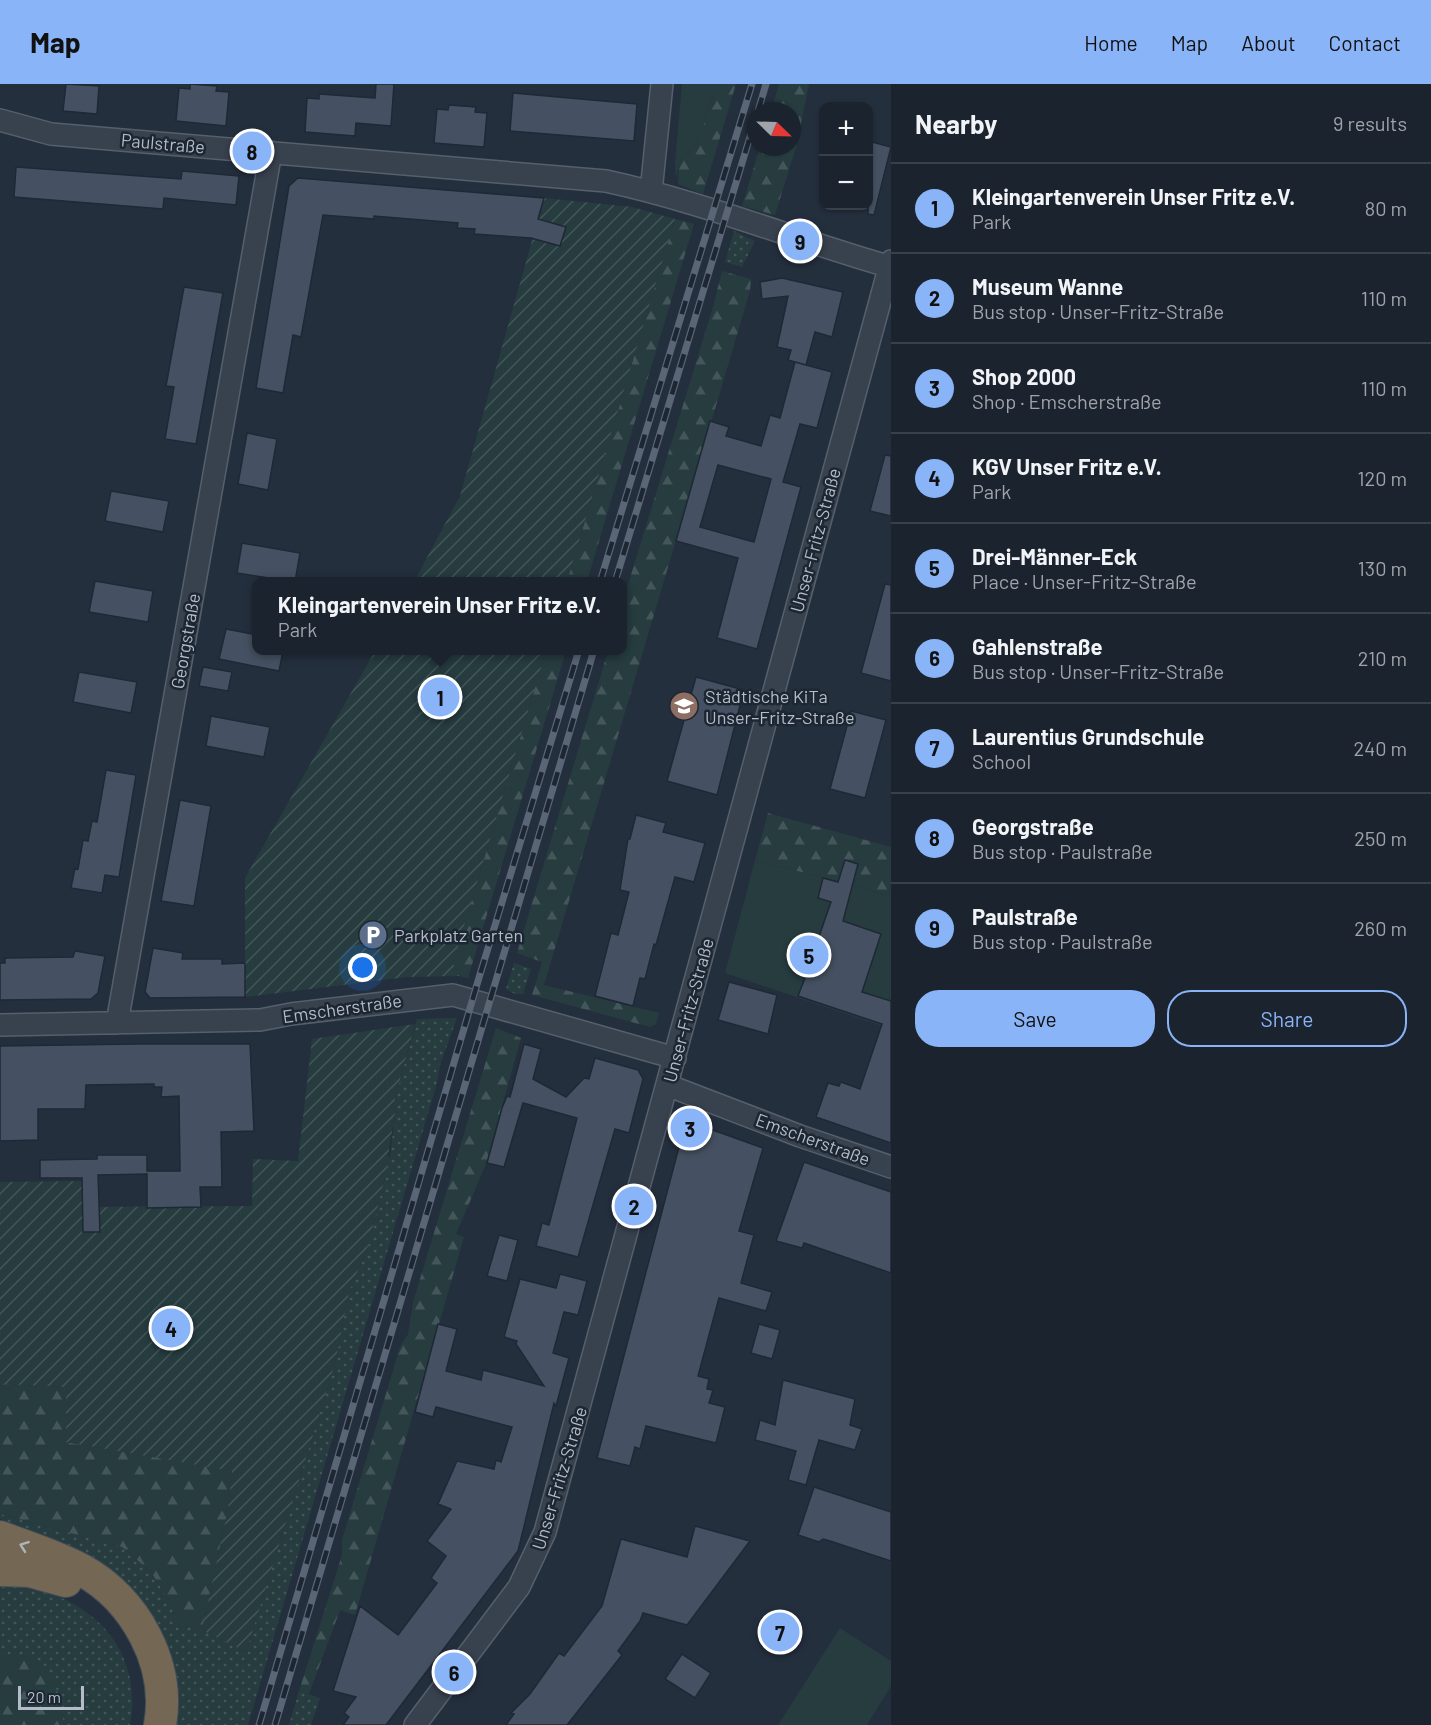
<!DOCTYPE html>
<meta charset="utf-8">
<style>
body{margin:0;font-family:Barlow,sans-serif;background:#242b36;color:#f1f3f6}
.controls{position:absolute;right:18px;top:18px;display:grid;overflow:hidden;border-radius:12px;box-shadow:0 2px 4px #0004}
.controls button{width:54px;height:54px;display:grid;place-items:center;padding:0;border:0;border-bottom:2px solid #39404a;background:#1b232e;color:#f1f3f6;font:30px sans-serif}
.compass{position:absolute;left:747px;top:18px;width:54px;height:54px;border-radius:50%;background:#1b232e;box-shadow:0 2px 4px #0004;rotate:113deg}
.scale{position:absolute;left:18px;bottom:15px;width:66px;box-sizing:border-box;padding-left:6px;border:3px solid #b4bcc9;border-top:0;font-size:16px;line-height:21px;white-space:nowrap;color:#b4bcc9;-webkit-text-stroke:4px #1d2633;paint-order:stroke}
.you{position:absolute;left:363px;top:884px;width:21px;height:21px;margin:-15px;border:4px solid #fff;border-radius:50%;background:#1a73e8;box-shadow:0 0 0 9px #1a73e833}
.badge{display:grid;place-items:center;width:39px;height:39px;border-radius:50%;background:#8ab4f8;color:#111;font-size:20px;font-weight:700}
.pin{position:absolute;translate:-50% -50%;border:3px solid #fff;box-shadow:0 2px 6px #0006}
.popup{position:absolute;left:252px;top:493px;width:375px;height:78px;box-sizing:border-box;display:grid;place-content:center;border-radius:12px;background:#1b232e;filter:drop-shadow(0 2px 4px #0005);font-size:20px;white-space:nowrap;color:#a0a4aa}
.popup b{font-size:22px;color:#f1f3f6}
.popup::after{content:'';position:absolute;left:50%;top:100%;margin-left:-12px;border:12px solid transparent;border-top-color:#1b232e}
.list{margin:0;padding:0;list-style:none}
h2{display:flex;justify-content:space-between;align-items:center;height:78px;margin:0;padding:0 24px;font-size:26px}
h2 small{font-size:20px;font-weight:400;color:#a0a4aa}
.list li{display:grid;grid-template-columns:39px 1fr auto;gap:18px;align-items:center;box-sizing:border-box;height:90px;padding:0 24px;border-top:2px solid #39404a}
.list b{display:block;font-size:22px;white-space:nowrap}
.list p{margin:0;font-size:20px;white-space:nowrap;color:#a0a4aa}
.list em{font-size:20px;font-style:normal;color:#a0a4aa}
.actions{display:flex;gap:12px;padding:18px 24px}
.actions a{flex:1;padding:14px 0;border:2px solid #8ab4f8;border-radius:24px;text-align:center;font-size:21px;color:#8ab4f8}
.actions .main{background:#8ab4f8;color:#111}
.map{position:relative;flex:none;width:891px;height:1641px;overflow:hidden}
header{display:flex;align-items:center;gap:36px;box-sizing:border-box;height:84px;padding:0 30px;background:#8ab4f8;color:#111}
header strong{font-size:28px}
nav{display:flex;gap:33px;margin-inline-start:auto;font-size:21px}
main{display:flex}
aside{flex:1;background:#1b232e}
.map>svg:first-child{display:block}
.grass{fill:url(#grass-dots)}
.forest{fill:url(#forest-firs)}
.park{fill:#263c3f}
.garden{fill:url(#garden-furrows)}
.building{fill:#455162;stroke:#1f2835;stroke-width:1.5;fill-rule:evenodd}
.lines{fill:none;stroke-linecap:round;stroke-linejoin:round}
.minor-casing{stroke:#565f6c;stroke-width:24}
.highway-casing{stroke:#434c59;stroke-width:34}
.minor{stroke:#38414e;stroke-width:21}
.highway{stroke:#746855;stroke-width:32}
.rail-casing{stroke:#5a6575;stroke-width:7}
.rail{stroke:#1d2633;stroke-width:4.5;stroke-dasharray:14;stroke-linecap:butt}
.oneway{stroke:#aeb4bd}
.labels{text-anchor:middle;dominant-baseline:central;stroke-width:5;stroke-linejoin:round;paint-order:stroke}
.street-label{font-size:18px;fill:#b4bcc9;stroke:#1d2633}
.poi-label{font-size:18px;fill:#b4bcc9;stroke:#1d2633;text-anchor:start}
</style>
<header>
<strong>Map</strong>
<nav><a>Home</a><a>Map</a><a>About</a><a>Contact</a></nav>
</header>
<main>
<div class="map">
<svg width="891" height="1641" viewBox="0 0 891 1641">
<defs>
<pattern id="grass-dots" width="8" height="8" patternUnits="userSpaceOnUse" patternTransform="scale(1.5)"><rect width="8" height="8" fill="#263c3f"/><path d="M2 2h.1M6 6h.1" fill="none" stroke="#435659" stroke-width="1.8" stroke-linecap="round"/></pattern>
<pattern id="forest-firs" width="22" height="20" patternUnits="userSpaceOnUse" patternTransform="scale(1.5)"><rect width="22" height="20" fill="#263c3f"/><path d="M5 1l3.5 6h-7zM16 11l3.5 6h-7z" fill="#435659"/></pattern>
<pattern id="garden-furrows" width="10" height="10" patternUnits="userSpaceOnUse" patternTransform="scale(1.5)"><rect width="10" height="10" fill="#263c3f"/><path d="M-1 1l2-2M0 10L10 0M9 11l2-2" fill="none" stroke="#435659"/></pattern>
</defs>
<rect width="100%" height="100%" fill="#242f3e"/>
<!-- grass -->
<path class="grass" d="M734 147 755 157 742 183 725 178Z
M514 879 531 885 523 910H515L506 905Z
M457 934 440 981 437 999 248 1641H175C174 1620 176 1596 171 1576 152 1497 70 1461 0 1435V1430L122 1463 151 1488 172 1521 178 1538 202 1546 246 1568 335 1280 349 1208 368 1162 390 1073 396 1023 393 1022 417 935Z
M13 1501C86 1509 145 1562 130 1641H64L59 1611 0 1572V1502Z
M299 1607 320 1614 311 1641H289Z"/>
<!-- forest -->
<path class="forest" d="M717 0H736L703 110 678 100 679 79 699 55Z
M779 0H809L796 63 775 131 742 122 760 63H792V27H771Z
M675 135 694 140 587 497H567Z
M722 187 751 195 750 207 544 901 659 929 656 940 650 943 532 911 542 878 517 869 608 567 623 566V517L713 223Z
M546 567H566L468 894 459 892 453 879Z
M768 729 891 763V812L755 776Z
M496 944 521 954 486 1080 456 1150 464 1153 355 1531 340 1526 309 1610 299 1607 342 1471V1456L400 1263 408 1250 413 1218Z
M0 1300 67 1303 66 1358 232 1386 228 1425 202 1546 178 1538 172 1521 151 1488 122 1463 0 1430Z
M0 1572 27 1573 47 1583 59 1611 64 1641H0Z"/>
<!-- park -->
<path class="park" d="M682 0H717L699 55 679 79 676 96 675 77Z
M755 776 891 812V945L725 889Z
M840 1544 891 1577V1602L867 1641H778Z"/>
<!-- garden -->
<path class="garden" d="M544 114 632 123 675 135 567 497 414 498 460 412Z
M375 567H546L453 879 459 892 407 893 245 913V794Z
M415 940 393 1022 396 1023 388 1072 390 1073 368 1162 349 1208 335 1280 246 1568 202 1546 228 1425 232 1387 66 1358V1303L0 1300V1098L82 1097 83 1123 252 1122 253 1075 298 1077 312 955Z"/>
<!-- building -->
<path class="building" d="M66 0 99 2 97 30 63 27Z
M190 0 217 2 216 7 229 8 226 42 176 37 179 4 190 5Z
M376 0H394L391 42 356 39 355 52 305 48 307 14 319 15V10L375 14Z
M513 9 637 20 634 57 510 47Z
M449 21 476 23 475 28 487 29 484 63 434 59 437 25 448 26Z
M868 57 891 63 874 131 868 130Z
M16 83 181 95 182 87 239 92 236 121 164 114 163 125 14 113Z
M298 94 544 114 538 135 566 143 560 162 531 154 474 150 475 145 457 144 458 139 374 132V135L323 131 301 253 293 251 283 309 256 304 289 102Z
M782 194 843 208 832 253 815 248 806 281 788 276 791 266 777 263 788 212 762 215 760 198Z
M184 203 223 209 196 360 165 355 174 303 166 302Z
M795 278 832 288 817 344 800 340 783 398 801 403 757 565 717 554 738 474 676 457 710 337 729 343 726 352 761 362 770 331 780 334ZM718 381 771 395 754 458 700 443Z
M247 349 277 355 268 406 238 400Z
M885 371 891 372V432L870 427Z
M111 407 169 417 163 448 105 437Z
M242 459 300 469 295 498 237 489Z
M95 497 153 507 148 538 89 528Z
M885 500 891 501V597L861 589Z
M226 545 257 551V567H283L279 587 219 575Z
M203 583 232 588 228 607 199 602Z
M79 588 137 598 131 629 73 618Z
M696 593 744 606 717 711 667 697Z
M851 627 886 636 865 714 830 705Z
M211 632 270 643 264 673 206 662Z
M106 686 136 691 119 793 105 791 102 809 71 804 75 784 78 785 83 756 88 757 92 737 97 738Z
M180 716 211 722 194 822 161 817Z
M636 731 666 739 663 748 705 759 694 798 675 793 656 861 654 860 645 895 640 894 633 922 595 912 611 849 618 851 629 808 620 806 628 755H630Z
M845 776 858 780 843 837 881 850 862 908 891 917V1059L816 1033 828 999 839 1002 841 998 860 1005 882 940 798 912 810 881 807 879 812 863 815 864 831 818 818 814 823 794 838 798Z
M153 864 183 869 182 875H222V880L245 879V913L150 914 145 908Z
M75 867 105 872 98 909 91 915 0 916V879H5V874L73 873Z
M729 898 777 911 768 950 718 936Z
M136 960H250L254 1047 221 1048 222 1103H200L201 1123 147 1124V1090L98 1091 100 1148H83L82 1094H40V1076L97 1075V1071H147V1087H180L179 1012 161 1013 162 1003H154V1000L86 1001 85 1025H38V1056L0 1057V962Z
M524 960 541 965 533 995 566 1013 584 994 589 995 595 974 638 986 643 995 629 1049 615 1045 578 1173 536 1162 542 1139 549 1141 577 1034 523 1019 504 1083 487 1079 502 1024 507 1012 510 1013Z
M693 1039 763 1064 739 1147 754 1151 741 1199 772 1208 766 1227 719 1214 698 1292 709 1295 707 1305 713 1306 709 1319 725 1323 716 1359 646 1342 640 1365 635 1363 630 1382 597 1374 684 1044Z
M804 1078 891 1108V1189L804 1159 802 1164 776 1157Z
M499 1151 518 1156 507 1197 487 1192Z
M560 1190 587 1197 578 1231 564 1228 553 1269 569 1274 556 1322 554 1319 518 1467 386 1641H343L349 1633 344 1629 356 1613 333 1607 360 1522 398 1551 437 1499 431 1494 446 1472 427 1457 451 1425 438 1420 457 1377 494 1385 496 1376 501 1378 512 1343 436 1323 433 1333 415 1328 438 1240 457 1245 446 1287 481 1296 483 1286 544 1302 516 1260 517 1257 504 1253 520 1195 556 1204Z
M759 1240 780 1246 772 1275 751 1269Z
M783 1296 855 1315 850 1341 862 1345 855 1366 819 1356 806 1401 788 1396 796 1367 755 1356 760 1336 775 1341Z
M814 1403 891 1428V1477L830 1457 823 1455 819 1458 798 1451Z
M695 1442 750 1457 687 1541 643 1529 640 1537 618 1567 622 1571 567 1641H506L514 1630 511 1629 530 1610 559 1569 564 1572 602 1522 621 1455 687 1473Z
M682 1570 711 1589 695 1614 665 1595Z"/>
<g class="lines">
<!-- minor casing -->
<g class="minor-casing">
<path id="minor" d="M0 36 51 50 606 97C703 118 796 156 891 183
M651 108 662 0
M117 939 271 68
M0 941 260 936 291 930 453 911 675 974
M667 1001 800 1052 891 1083
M415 1641 519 1503 545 1448 891 177"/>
</g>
<!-- highway casing -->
<g class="highway-casing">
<path id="highway" d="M0 1453C27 1463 56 1472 82 1486 135 1515 171 1580 160 1641
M0 1486 30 1487 66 1497"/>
</g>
<!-- minor -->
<use href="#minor" class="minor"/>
<!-- highway -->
<use href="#highway" class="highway"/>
<!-- rail casing -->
<g class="rail-casing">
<path id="rail" d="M758 27 766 0
M600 498 752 0
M615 498 756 33
M259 1641 478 897 579 566
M275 1641 594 566"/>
</g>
<!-- rail -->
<use href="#rail" class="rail"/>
</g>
<!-- one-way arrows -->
<defs><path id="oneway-chevron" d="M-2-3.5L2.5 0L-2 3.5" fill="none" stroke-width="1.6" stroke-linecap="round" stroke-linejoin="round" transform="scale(1.5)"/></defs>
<use class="oneway" href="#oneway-chevron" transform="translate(24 1462) rotate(-160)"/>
<!-- icons -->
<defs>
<g id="school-disc" transform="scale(1.5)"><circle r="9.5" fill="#8d6e63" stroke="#1d2633"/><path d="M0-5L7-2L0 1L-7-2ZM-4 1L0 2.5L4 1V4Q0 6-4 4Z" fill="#fff"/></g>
<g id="parking-disc" transform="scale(1.5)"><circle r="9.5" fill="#5c6f8a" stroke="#1d2633"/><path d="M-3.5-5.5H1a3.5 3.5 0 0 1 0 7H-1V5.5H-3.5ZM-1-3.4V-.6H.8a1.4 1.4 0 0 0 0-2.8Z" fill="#fff"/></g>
</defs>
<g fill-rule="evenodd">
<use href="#school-disc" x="684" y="622"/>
<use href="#parking-disc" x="373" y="851"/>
</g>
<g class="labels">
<!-- street labels -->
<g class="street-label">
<text transform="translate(163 59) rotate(5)">Paulstraße</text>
<text transform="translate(815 456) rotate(-75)">Unser-Fritz-Straße</text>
<text transform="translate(185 557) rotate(-80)">Georgstraße</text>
<text transform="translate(342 924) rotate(-8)">Emscherstraße</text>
<text transform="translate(688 926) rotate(-75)">Unser-Fritz-Straße</text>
<text transform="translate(813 1055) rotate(20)">Emscherstraße</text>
<text transform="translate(559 1394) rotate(-73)">Unser-Fritz-Straße</text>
</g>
<!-- poi labels -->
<g class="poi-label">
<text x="705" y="612">Städtische KiTa<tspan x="705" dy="21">Unser–Fritz-Straße</tspan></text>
<text x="394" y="851">Parkplatz Garten</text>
</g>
</g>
</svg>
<div class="controls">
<button>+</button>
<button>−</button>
</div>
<svg class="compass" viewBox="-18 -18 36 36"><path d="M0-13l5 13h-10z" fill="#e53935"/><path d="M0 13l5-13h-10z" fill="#a0a4aa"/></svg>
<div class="scale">20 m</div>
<div class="you"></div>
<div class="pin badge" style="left:440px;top:613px">1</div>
<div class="popup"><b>Kleingartenverein Unser Fritz e.V.</b>Park</div>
<div class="pin badge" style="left:634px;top:1122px">2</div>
<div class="pin badge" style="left:690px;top:1044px">3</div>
<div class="pin badge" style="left:171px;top:1244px">4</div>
<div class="pin badge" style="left:809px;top:871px">5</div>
<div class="pin badge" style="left:454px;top:1588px">6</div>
<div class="pin badge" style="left:780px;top:1548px">7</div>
<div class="pin badge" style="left:252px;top:67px">8</div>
<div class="pin badge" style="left:800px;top:157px">9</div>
</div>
<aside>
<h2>Nearby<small>9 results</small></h2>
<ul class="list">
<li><span class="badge">1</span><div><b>Kleingartenverein Unser Fritz e.V.</b><p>Park</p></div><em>80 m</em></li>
<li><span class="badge">2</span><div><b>Museum Wanne</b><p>Bus stop · Unser-Fritz-Straße</p></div><em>110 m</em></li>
<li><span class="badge">3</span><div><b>Shop 2000</b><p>Shop · Emscherstraße</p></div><em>110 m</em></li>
<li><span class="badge">4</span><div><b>KGV Unser Fritz e.V.</b><p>Park</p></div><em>120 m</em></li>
<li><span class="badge">5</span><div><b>Drei-Männer-Eck</b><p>Place · Unser-Fritz-Straße</p></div><em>130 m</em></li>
<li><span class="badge">6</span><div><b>Gahlenstraße</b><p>Bus stop · Unser-Fritz-Straße</p></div><em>210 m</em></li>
<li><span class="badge">7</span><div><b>Laurentius Grundschule</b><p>School</p></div><em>240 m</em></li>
<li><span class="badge">8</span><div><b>Georgstraße</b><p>Bus stop · Paulstraße</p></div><em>250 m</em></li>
<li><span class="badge">9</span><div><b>Paulstraße</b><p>Bus stop · Paulstraße</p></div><em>260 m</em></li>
</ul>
<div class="actions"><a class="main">Save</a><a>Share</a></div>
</aside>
</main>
